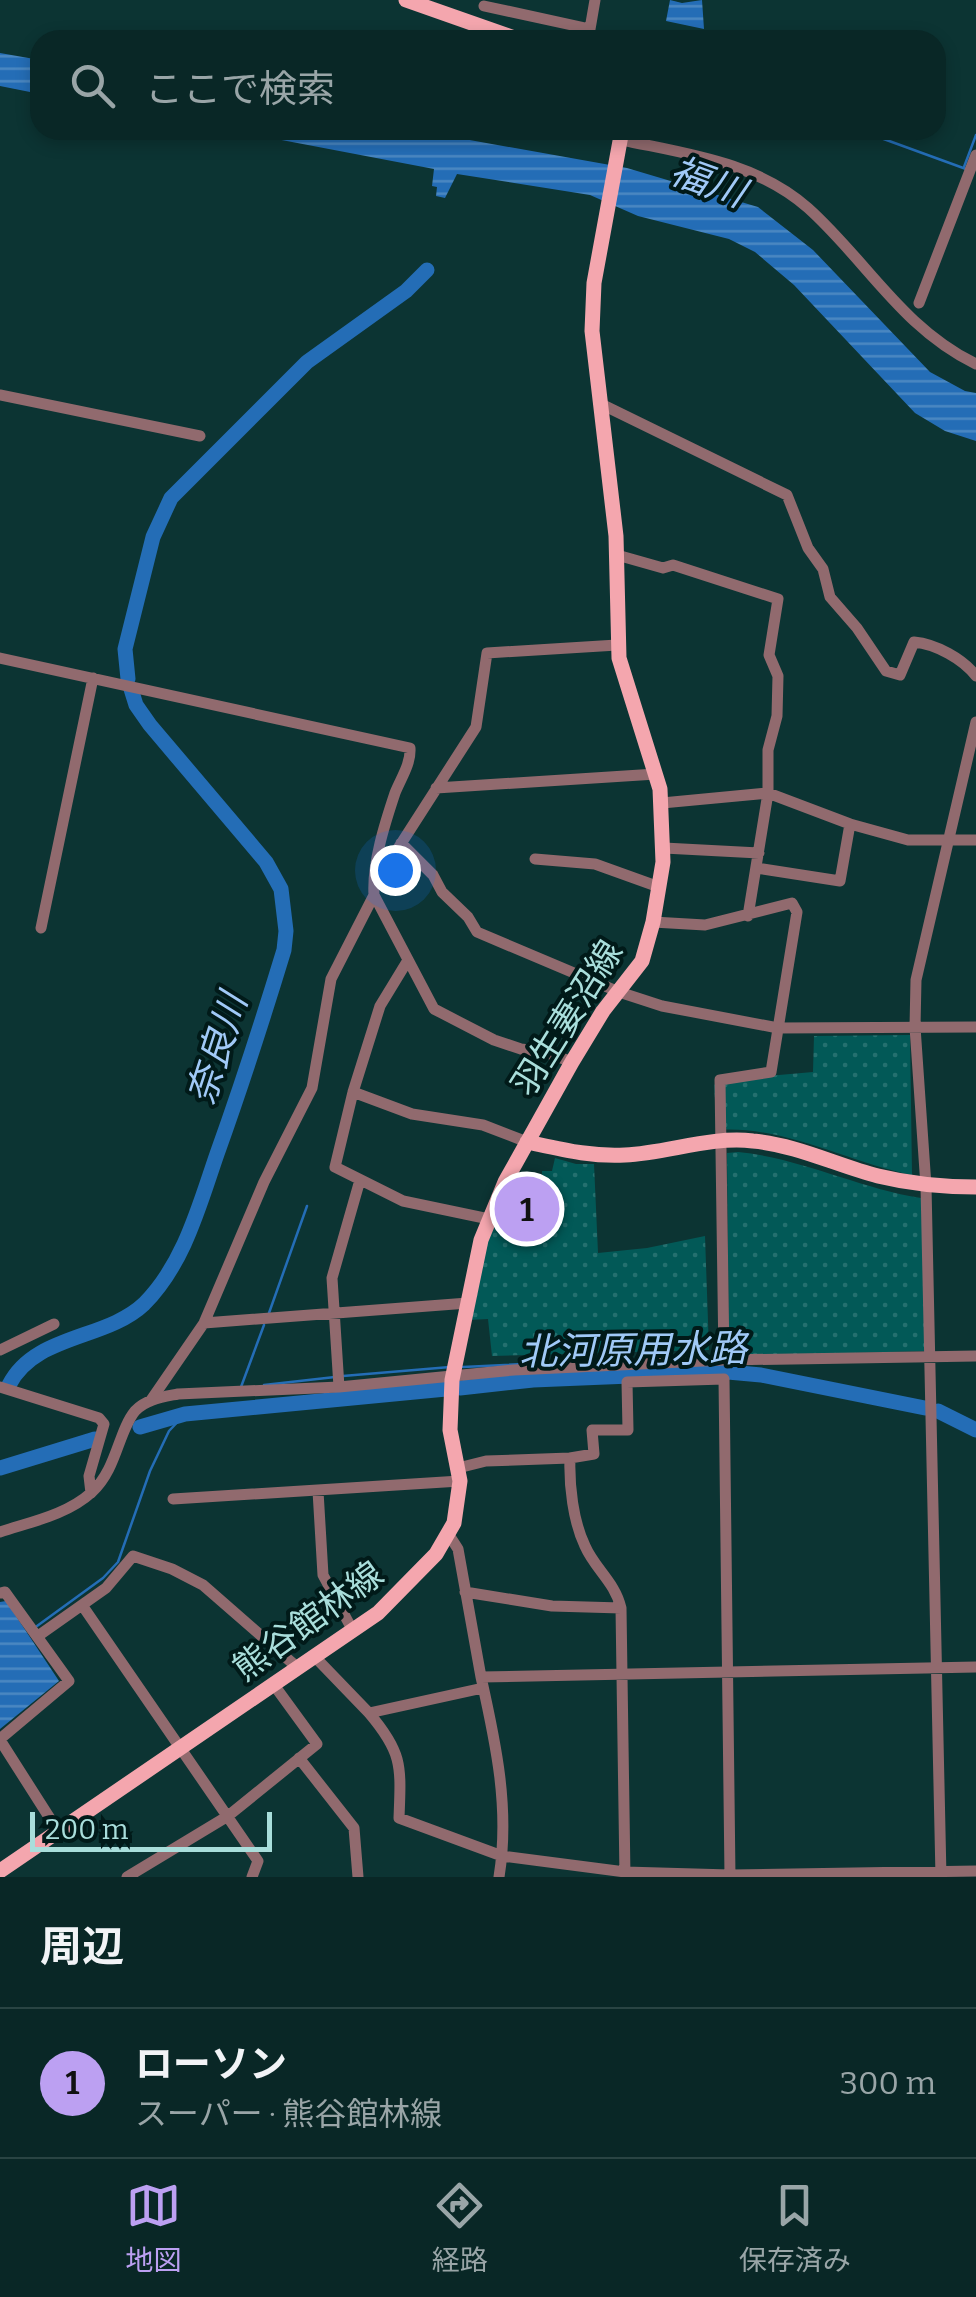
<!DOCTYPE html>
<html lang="ja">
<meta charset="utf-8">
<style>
body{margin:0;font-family:Bitter,"Noto Sans JP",serif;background:#122f2e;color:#f1f3f6}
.scale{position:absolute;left:30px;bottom:25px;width:242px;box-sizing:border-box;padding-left:10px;border:5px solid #a9dedb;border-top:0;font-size:28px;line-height:35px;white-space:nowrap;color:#a9dedb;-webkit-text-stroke:8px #011a19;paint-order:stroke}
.you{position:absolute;left:395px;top:870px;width:35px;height:35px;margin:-25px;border:8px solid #fff;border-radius:50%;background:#1a73e8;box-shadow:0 0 0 15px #1a73e833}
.badge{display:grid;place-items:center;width:65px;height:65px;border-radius:50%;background:#bca0f2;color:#111;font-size:32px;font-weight:700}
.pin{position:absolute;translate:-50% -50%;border:5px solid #fff;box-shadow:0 2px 10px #0006}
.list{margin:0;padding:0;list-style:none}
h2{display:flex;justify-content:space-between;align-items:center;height:130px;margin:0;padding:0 40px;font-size:42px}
h2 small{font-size:32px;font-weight:400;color:#99a5a7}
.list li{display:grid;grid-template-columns:65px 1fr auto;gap:30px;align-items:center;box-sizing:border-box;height:150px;padding:0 40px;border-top:2px solid #294443}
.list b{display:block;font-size:38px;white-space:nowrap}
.list p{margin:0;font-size:32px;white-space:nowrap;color:#99a5a7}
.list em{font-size:32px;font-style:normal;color:#99a5a7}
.icon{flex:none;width:55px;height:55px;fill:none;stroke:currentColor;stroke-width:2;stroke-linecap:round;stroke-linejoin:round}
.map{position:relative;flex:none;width:976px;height:1877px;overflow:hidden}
.search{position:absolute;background:#092726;box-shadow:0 5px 15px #0003;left:30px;right:30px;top:30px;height:110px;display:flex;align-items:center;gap:25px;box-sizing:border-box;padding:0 35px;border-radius:30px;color:#99a5a7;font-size:38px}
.sheet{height:280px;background:#092726}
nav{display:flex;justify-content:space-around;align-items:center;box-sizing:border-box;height:140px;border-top:2px solid #294443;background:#092726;font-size:28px;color:#99a5a7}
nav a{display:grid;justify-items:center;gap:5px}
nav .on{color:#bca0f2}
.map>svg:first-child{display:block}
.green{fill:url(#green-dots)}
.water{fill:url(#water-rules)}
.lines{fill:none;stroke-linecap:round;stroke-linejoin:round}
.stream{stroke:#246db6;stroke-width:2.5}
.river{stroke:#246db6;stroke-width:15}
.minor{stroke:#916a6e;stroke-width:11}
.major{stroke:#f4a6ae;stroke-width:15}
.labels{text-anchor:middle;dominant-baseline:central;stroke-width:8;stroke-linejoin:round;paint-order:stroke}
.street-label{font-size:35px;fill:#a9dedb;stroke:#011a19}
.water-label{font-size:38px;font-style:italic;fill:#a0c9f7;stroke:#011a19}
</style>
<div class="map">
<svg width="976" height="1877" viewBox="0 0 976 1877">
<defs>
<pattern id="green-dots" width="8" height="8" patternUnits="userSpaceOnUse" patternTransform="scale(2.5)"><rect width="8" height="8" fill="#025957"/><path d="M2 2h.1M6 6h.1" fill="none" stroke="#24706f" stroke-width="1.8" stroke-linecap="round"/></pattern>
<pattern id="water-rules" width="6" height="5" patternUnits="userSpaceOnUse" patternTransform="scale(2.5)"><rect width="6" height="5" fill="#246db6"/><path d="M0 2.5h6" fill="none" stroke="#4b88c2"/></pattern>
</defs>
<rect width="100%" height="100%" fill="#0c3433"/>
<!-- green -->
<path class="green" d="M910 1035 912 1175C847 1162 784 1125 717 1130L714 1085 720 1080 813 1072 814 1036Z
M738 1152C801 1158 858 1188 921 1198L927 1351 729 1356 727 1153Z
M555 1158 576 1164H594L598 1253 647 1248 705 1236 709 1350 492 1356 488 1319 469 1320 490 1226 541 1227 542 1171H552Z"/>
<!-- water -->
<path class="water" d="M670 0 682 3 702 0 704 29 666 21Z
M0 53 40 60V94L0 86Z
M229 130H414L627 168 758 207 813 250 930 372 965 391 976 393V441L945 431 915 413 794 285 755 252 729 239 638 216 590 195 457 174 445 198 436 196 437 187 432 186 434 169Z
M6 1601 59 1681 0 1729V1602Z"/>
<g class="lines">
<!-- stream -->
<path class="stream" d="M859 130 966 169
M964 167 976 135
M269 1313 307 1206
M463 1367 605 1360
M343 1376 450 1367
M264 1385 335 1377
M241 1387 264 1325
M37 1626 103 1578 118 1562 150 1471 169 1431 185 1414"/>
<!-- river -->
<path class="river" d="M128 679 125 649 153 537 171 498 307 362 406 291 427 270
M9 1385C35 1334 106 1340 144 1304 184 1264 199 1206 217 1154 241 1087 263 1019 284 950L286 931 281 889 266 862 150 725 136 705 131 689
M460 1388 533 1380 728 1372 761 1375 925 1408
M938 1411 976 1430
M140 1427 185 1414 446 1389
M0 1468 95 1439"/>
<!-- minor -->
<path class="minor" d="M484 6 590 29 595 0
M622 140C687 154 756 162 808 208 867 261 902 328 976 364
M919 303 976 155
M0 395 200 436
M601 404 787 495 808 548 823 569 830 597 857 628 886 671 900 675 914 642C936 644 963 659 976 676
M617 555 663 568 673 565 778 599 769 655 778 676 777 716 768 750V793L748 916
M0 658 410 748C411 764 401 778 395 793 385 823 372 863 374 895
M436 788 656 774
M662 803 768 793 850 824 908 840H976
M401 843 433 875 442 892 468 917 477 932 619 992 662 1006 778 1028 976 1027
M664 848 759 853
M535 859 595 864 659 887
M756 868 840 881 850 824
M379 878 476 727 487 653 617 645
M653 922 705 925 792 903 797 912 771 1072 720 1080 724 1360
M41 928 93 678
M408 960 380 1006 353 1092 412 1114 483 1125 527 1142
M353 1092 335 1167 403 1201 489 1219
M204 1323 468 1303
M0 1350 54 1324
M0 1387 99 1418 104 1424 89 1476 91 1493
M339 1387 332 1278 360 1180
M151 1400 204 1323 264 1182 312 1088 331 979 374 895 434 1009 494 1040 521 1049 545 1052 572 1062
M570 1458 594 1454 592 1430H628L627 1382 724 1379 730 1877
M458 1468 486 1461 570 1458C569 1485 573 1521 585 1546 595 1569 615 1582 621 1608L625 1877
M318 1491 323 1575 353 1631
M173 1499 460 1481
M0 1532C30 1522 67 1515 92 1492 117 1469 118 1432 135 1411 146 1399 163 1397 178 1394L339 1387 514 1370 724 1360 976 1356
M449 1535 458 1549 481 1677 976 1667
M465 1592 552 1606 621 1608
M0 1593 5 1592 69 1681 0 1739
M82 1605 258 1861 252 1877
M38 1636 106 1588 133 1556 172 1569 203 1585 298 1668
M315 1657 369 1713 483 1688
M481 1677C496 1744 510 1809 499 1877
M369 1713C403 1753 401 1766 399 1818L502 1856 625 1872 730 1875 976 1871
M0 1740 58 1831
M299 1758 354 1828 358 1877
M127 1877 228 1816 317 1744 274 1685
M941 1877 926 1186 915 1027 916 980 976 722"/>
<!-- major -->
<path class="major" d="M406 0 520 40
M527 1142C560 1149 591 1157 625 1155 668 1153 710 1136 753 1141 797 1145 836 1165 878 1176 911 1184 942 1187 976 1187
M0 1871 378 1613 436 1554 454 1523 460 1481 450 1430 452 1380 481 1240 505 1182 572 1062 603 1011 642 961 653 922 663 862 660 789 619 658 616 536 592 331 594 283 622 130"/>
</g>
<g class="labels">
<!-- street labels -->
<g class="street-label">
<text transform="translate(567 1018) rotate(-58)">羽生妻沼線</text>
<text transform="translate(308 1621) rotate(-36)">熊谷館林線</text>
</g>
<!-- water labels -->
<g class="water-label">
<text transform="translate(708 182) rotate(20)">福川</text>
<text transform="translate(217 1049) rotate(-72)">奈良川</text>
<text transform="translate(633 1350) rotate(-1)">北河原用水路</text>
</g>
</g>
</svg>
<div class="scale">200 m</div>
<div class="you"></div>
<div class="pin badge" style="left:527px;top:1209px">1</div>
<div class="search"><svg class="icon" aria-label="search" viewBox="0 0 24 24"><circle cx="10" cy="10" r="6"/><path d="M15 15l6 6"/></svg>ここで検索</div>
</div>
<section class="sheet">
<h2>周辺<small></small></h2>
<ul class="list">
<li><span class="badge">1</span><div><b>ローソン</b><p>スーパー · 熊谷館林線</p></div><em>300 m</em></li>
</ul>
</section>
<nav>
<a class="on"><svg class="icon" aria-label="map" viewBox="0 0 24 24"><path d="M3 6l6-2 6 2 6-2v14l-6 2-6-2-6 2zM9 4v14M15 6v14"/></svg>地図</a>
<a><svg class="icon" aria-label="directions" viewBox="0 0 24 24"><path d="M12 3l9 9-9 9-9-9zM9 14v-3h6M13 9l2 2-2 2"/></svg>経路</a>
<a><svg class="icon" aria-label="saved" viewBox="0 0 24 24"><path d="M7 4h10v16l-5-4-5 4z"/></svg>保存済み</a>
</nav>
